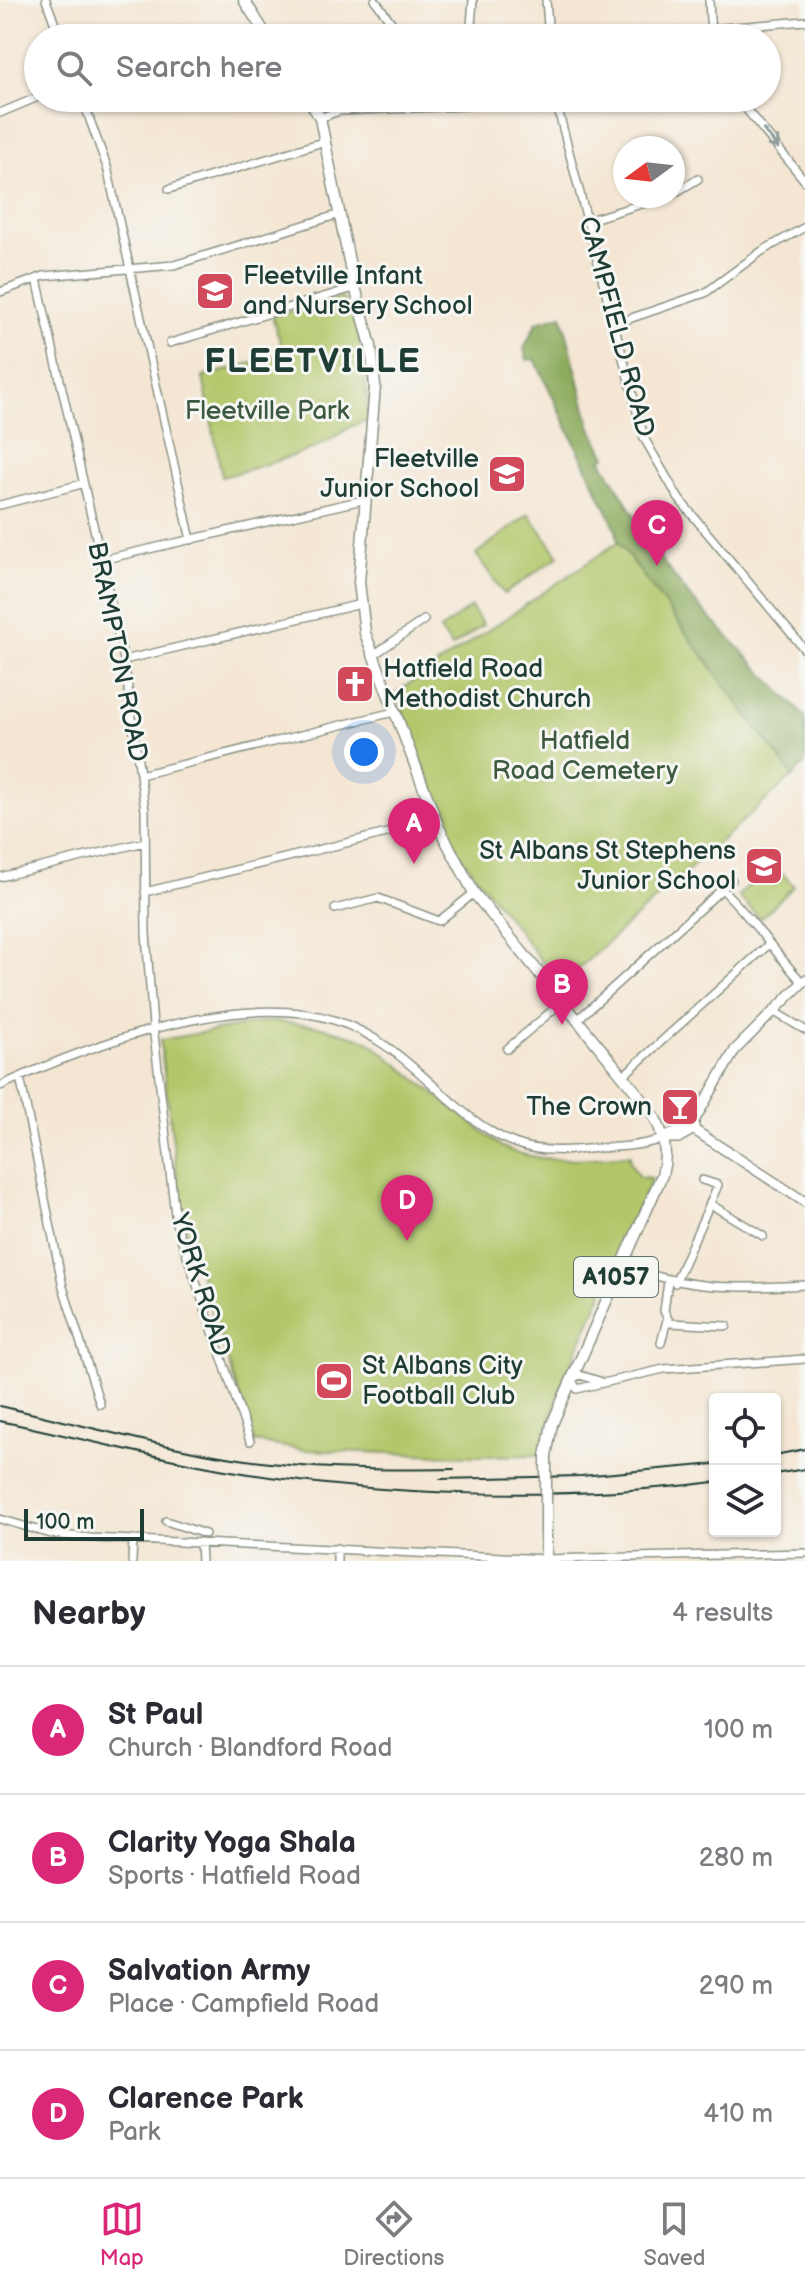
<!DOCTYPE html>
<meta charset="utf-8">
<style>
body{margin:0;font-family:"Balsamiq Sans",sans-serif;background:#f7f7f7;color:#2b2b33}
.controls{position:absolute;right:24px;bottom:24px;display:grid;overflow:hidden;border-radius:8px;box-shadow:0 2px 6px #0004}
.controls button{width:72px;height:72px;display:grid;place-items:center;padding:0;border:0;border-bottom:2px solid #e1e1e2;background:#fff;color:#2b2b33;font:40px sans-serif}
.compass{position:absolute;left:613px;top:136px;width:72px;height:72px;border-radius:50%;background:#fff;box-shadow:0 2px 6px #0004;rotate:255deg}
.scale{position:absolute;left:24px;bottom:20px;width:120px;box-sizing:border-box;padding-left:8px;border:4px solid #1f3d34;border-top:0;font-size:22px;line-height:28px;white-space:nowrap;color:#1f3d34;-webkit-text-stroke:6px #f6f6f2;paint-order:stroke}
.you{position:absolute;left:364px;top:752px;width:28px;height:28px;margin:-20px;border:6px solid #fff;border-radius:50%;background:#1a73e8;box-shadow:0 0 0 12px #1a73e833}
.badge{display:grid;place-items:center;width:52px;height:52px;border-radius:50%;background:#db2777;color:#fff;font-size:26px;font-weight:700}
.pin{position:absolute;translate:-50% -66px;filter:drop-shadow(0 2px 4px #0008)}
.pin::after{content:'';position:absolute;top:42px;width:28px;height:24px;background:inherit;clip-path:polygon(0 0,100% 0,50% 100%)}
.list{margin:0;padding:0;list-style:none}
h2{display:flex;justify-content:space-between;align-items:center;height:104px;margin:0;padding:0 32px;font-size:34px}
h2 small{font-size:26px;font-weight:400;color:#7c7c81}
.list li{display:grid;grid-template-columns:52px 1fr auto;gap:24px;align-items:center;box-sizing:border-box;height:128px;padding:0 32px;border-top:2px solid #e1e1e2}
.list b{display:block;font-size:30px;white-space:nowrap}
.list p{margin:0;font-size:26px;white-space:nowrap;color:#7c7c81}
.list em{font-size:26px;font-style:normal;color:#7c7c81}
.icon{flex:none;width:44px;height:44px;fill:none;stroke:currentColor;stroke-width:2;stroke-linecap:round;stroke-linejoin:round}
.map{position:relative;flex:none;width:805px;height:1561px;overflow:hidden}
.search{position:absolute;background:#fff;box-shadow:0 2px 6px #0004;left:24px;right:24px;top:24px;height:88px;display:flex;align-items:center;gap:20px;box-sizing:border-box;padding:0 28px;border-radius:44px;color:#7c7c81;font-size:30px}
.sheet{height:616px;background:#fff}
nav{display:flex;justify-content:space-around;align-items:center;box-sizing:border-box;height:112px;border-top:2px solid #e1e1e2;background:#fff;font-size:22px;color:#7c7c81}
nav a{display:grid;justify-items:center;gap:4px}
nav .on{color:#db2777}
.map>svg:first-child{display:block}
.green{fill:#b3c76a;stroke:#69824f;stroke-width:2}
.forest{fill:#8eac5e;stroke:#567449;stroke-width:2}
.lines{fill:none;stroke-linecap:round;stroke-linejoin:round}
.street-casing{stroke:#8a9284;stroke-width:10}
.secondary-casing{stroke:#8a9284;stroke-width:12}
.primary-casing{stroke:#8a9284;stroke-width:13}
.street{stroke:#fff;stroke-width:7}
.secondary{stroke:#fff;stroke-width:9}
.primary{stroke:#fff;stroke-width:10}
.rail{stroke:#1f3d34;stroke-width:2}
.primary-bridge-casing{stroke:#8a9284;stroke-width:13;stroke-linecap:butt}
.primary-bridge{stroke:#fff;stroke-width:10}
.oneway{stroke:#8f9e9a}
.labels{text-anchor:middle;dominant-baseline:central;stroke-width:6;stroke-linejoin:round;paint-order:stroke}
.shield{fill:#f6f6f2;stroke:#60746d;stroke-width:2}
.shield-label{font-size:24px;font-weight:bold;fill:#1f3d34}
.poi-label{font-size:26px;fill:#1f3d34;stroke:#f6f6f2;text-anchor:start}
.street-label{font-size:26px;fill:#1f3d34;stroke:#f6f6f2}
.park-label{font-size:26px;fill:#3d593f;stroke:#f6f6f2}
.district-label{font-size:34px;font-weight:bold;letter-spacing:2px;fill:#1f3d34;stroke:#f6f6f2}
</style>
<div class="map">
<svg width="805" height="1561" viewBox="0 0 805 1561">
<rect width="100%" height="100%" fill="#f6f6f2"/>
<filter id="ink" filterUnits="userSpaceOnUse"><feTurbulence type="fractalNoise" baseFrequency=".0125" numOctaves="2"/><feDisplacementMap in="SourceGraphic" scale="16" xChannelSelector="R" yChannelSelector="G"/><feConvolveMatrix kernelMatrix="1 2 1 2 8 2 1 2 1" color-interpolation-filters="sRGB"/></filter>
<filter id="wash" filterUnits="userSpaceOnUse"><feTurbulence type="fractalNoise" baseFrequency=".006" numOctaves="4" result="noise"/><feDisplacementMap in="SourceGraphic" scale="32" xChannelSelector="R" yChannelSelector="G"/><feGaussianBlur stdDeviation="1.8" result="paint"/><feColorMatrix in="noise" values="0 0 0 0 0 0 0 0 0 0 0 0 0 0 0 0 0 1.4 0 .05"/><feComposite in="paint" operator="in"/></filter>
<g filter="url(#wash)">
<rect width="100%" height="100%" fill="#f4e6d3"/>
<!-- green -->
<path class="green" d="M340 297C364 315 367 390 368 421 350 423 334 440 314 448 285 460 253 468 222 477L203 377 284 354 272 316Z
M529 514 559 556 504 594 476 554Z
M618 542 793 776 560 985 457 851 396 693Z
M471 607 483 625 452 647 440 630Z
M772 863 794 886 760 919 738 896Z
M268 1021 318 1026 367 1040 502 1147C542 1166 588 1158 630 1155V1162L639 1177 652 1178 561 1388 544 1439 543 1455 472 1456 306 1450 254 1442 183 1222 160 1040Z"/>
<!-- forest -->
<path class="forest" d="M562 315 590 425 606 457 601 459 659 557 691 598 805 717V764L793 776 618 542 616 529 535 359 527 360 524 348 537 322Z"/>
</g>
<g filter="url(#ink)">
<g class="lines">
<!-- street casing -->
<g class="street-casing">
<path id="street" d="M46 0 60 38
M375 0 391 22 393 38
M546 0 549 38
M709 0 711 38
M711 29 805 21
M470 38 473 0
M82 98 107 167 191 540
M555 98 644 438 679 499 805 650
M737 98 805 181
M0 113 38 97
M320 118 339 111 465 106 533 98
M169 189 326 141
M673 194 698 179
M586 221 668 196
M37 279 124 660 145 810 146 934 153 1026 176 1223 250 1441
M0 292 44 276 174 265 340 214
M614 324 705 293 762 251 805 227
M170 343 357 287
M0 505 82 484
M101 560 367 499
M372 656 424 620
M124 660 361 604
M140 775 394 712
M0 877 145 842
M722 889C752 918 774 952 802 982
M145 892 436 821
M335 909 378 898 439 921 474 893
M773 1011 805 1030
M576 1021 732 880
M507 1049 561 1003
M623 1076 768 945
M20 1077 63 1287 100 1404
M0 1086C89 1045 237 990 334 1020 413 1045 447 1116 514 1143 540 1153 570 1151 598 1148 620 1147 643 1146 664 1138
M710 1204 763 1236
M621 1265C691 1290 732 1289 805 1285
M668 1282 664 1311 670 1323 727 1326
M675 1283 718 1185 702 1180
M661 1343 667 1320
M599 1381 580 1375 571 1379 577 1389 664 1369 805 1359
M0 1519 51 1534 91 1538 546 1559 805 1553
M166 1521 205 1534
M200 1542 201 1561
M337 1548V1561
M132 1561 133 1539"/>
</g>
<!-- secondary casing -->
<g class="secondary-casing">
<path id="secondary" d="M694 1129V1121L735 1050 805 980
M664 1138 688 1126 805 1202
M664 1138H678L694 1129"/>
</g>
<!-- primary casing -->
<g class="primary-casing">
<path id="primary" d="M244 0 268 38
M308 98 320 118 352 276 371 346 375 386 359 582 365 633 439 828 474 893 649 1108C663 1130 669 1149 662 1175L552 1424 546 1456
M546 1497V1561"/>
</g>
<!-- street -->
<use href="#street" class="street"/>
<!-- secondary -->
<use href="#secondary" class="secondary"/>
<!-- primary -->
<use href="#primary" class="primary"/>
<!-- rail -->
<path class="rail" d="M0 1406C89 1426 179 1453 270 1463 331 1470 392 1470 454 1469
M0 1421C77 1437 153 1458 231 1471 383 1497 562 1501 715 1482
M775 1455 805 1449
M775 1474 805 1469
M440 1479 581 1476 715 1464"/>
<!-- primary-bridge casing -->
<g class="primary-bridge-casing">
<path id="primary-bridge" d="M546 1456V1497"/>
</g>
<!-- primary-bridge -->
<use href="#primary-bridge" class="primary-bridge"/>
</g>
<!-- one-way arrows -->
<defs><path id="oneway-shaft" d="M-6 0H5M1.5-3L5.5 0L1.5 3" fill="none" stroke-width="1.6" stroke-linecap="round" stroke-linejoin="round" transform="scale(2)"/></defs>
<use class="oneway" href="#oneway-shaft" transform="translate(771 139) rotate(51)"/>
</g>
<!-- icons -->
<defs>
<g id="school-square" transform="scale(2)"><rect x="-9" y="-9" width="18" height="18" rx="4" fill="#d1495b" stroke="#f6f6f2"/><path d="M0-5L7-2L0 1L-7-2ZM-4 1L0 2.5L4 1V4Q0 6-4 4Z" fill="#fff"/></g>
<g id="church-square" transform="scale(2)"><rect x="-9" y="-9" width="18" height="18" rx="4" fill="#d1495b" stroke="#f6f6f2"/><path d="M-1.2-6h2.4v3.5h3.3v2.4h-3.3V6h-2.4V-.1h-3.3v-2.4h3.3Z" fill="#fff"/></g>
<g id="bar-square" transform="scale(2)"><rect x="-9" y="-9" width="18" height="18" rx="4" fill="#d1495b" stroke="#f6f6f2"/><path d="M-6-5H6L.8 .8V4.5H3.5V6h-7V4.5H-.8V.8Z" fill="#fff"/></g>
<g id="stadium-square" transform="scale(2)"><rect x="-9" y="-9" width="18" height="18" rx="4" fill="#d1495b" stroke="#f6f6f2"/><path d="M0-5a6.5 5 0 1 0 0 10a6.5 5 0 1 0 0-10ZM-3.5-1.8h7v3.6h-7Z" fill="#fff"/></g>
</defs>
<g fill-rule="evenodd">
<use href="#school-square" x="215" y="291"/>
<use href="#school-square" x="507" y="474"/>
<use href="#church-square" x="355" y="684"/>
<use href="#school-square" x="764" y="866"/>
<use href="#bar-square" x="680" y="1107"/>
<use href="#stadium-square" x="334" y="1381"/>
</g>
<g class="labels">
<!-- shield labels -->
<rect class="shield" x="574" y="1257" width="84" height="40" rx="6"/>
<g class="shield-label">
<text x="616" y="1277">A1057</text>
</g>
<!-- poi labels -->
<g class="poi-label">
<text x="243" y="276">Fleetville Infant<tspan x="243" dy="30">and Nursery School</tspan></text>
<text x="479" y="459" text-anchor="end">Fleetville<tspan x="479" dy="30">Junior School</tspan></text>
<text x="383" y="669">Hatfield Road<tspan x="383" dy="30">Methodist Church</tspan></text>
<text x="736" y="851" text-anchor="end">St Albans St Stephens<tspan x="736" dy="30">Junior School</tspan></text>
<text x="652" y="1107" text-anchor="end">The Crown</text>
<text x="362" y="1366">St Albans City<tspan x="362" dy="30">Football Club</tspan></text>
</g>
<!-- street labels -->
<g class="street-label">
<text transform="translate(616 327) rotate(75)">CAMPFIELD ROAD</text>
<text transform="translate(117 652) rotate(79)">BRAMPTON ROAD</text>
<text transform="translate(200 1285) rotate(73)">YORK ROAD</text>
</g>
<!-- park labels -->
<g class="park-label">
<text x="267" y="411">Fleetville Park</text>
<text x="585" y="741">Hatfield<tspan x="585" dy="30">Road Cemetery</tspan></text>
</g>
<!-- district labels -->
<g class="district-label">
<text x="313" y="361">FLEETVILLE</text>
</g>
</g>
</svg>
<div class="controls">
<button><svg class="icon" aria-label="locate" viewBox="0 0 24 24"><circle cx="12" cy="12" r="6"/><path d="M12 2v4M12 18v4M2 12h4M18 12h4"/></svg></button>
<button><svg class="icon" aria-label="layers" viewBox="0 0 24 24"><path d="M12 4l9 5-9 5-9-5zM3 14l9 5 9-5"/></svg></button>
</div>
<svg class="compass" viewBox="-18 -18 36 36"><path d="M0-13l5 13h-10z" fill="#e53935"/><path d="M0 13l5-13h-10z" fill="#7c7c81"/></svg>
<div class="scale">100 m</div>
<div class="you"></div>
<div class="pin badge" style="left:414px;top:864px">A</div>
<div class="pin badge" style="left:562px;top:1025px">B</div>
<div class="pin badge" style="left:657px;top:566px">C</div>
<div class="pin badge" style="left:407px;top:1241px">D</div>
<div class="search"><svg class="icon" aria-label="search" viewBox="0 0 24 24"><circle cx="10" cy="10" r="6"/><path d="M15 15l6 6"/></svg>Search here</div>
</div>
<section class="sheet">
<h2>Nearby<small>4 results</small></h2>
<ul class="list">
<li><span class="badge">A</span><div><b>St Paul</b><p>Church · Blandford Road</p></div><em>100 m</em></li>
<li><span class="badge">B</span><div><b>Clarity Yoga Shala</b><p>Sports · Hatfield Road</p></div><em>280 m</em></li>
<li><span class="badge">C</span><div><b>Salvation Army</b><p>Place · Campfield Road</p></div><em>290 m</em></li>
<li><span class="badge">D</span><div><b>Clarence Park</b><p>Park</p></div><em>410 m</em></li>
</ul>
</section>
<nav>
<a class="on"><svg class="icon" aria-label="map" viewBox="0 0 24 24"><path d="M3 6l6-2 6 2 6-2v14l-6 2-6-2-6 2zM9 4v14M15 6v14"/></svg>Map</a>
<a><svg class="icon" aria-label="directions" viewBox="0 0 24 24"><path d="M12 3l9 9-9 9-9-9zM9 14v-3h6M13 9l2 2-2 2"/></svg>Directions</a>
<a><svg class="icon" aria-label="saved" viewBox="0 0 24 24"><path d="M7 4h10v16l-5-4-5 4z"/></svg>Saved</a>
</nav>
